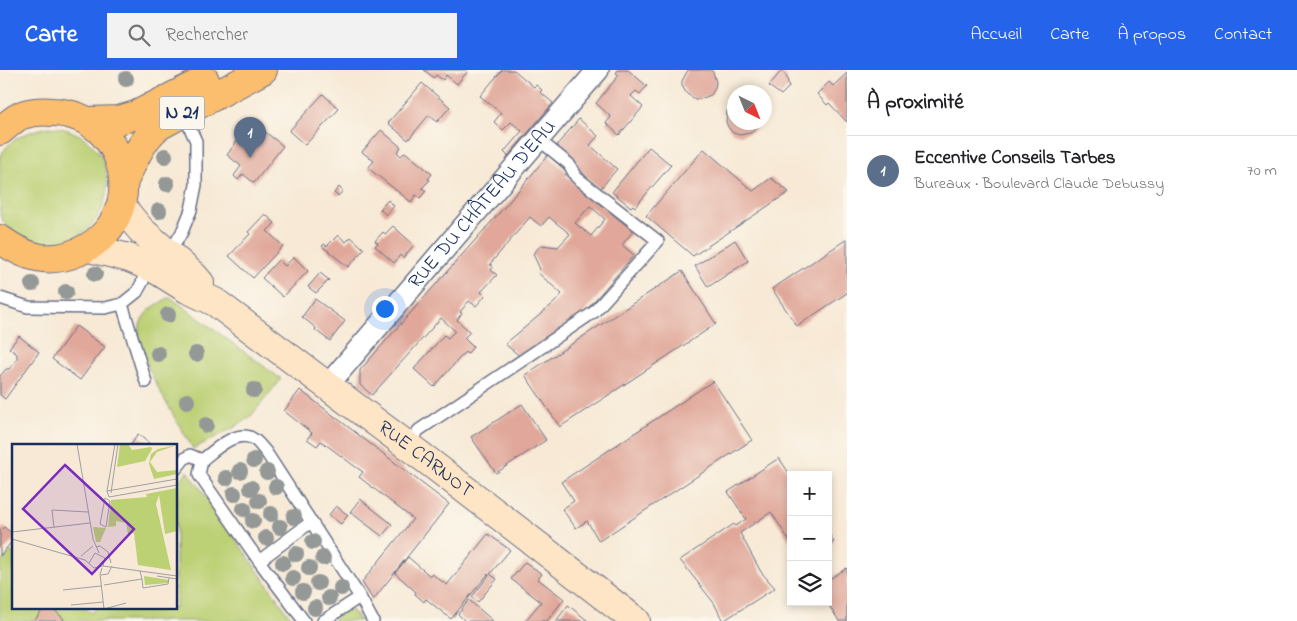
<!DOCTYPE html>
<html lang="fr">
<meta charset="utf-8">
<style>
body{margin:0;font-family:"Indie Flower",sans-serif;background:#f2f2f2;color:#202124}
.controls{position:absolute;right:15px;bottom:15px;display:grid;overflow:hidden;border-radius:0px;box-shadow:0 2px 8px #0003}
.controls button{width:45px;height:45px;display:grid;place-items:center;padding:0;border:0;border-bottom:1px solid #e0e0e0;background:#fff;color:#202124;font:25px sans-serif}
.compass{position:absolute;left:727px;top:15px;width:45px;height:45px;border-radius:50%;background:#fff;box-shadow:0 2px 8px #0003;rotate:137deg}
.you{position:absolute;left:384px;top:238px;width:18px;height:18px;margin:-12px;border:4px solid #fff;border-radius:50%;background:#1a73e8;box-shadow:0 0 0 8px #1a73e833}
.badge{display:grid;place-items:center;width:32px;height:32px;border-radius:50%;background:#2563eb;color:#fff;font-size:16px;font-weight:700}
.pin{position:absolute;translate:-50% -41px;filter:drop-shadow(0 1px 2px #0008)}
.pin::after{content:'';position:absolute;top:26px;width:18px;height:15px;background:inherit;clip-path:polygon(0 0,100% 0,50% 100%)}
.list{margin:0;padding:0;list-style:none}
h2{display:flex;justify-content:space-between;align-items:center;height:65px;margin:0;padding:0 20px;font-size:21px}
h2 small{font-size:16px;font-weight:400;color:#757577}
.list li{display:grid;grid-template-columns:32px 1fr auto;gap:15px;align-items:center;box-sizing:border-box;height:70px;padding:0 20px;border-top:1px solid #e0e0e0}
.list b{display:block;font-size:19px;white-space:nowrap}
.list p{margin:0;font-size:16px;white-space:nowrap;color:#757577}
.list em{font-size:16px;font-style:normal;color:#757577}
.icon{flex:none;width:28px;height:28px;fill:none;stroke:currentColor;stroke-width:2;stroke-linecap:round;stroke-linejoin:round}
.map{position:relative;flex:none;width:847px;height:551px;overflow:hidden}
header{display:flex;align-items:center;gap:30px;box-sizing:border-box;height:70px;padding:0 25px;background:#2563eb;color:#fff}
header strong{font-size:24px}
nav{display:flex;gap:28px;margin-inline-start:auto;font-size:18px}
.search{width:350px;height:45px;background:#f2f2f2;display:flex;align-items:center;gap:12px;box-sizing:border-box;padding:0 18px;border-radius:0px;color:#757577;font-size:19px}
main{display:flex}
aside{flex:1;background:#fff}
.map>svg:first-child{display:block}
.green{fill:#bcd074;stroke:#6c8069}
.building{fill:#e0a79a;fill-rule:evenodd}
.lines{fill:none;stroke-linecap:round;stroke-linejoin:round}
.lane-casing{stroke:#687088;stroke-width:14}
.street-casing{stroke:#687088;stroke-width:24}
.secondary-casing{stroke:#687088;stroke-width:30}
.primary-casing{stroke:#687088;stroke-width:30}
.lane{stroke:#fff;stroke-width:11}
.street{stroke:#fff;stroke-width:21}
.secondary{stroke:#fde5c5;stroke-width:28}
.primary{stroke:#fbbd6e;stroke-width:28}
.tree{fill:#949997}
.labels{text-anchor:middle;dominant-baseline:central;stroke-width:4;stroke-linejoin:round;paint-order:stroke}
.shield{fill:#fbf7ec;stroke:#5e6b89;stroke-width:1}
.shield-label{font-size:19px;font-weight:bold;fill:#1b2f5e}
.street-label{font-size:20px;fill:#1b2f5e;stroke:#fbf7ec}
.inset-road{fill:none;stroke:#9f9fa5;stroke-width:1}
.view{fill:#7b2cbf;fill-opacity:0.15;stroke:#7b2cbf;stroke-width:2.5}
.inset-edge{fill:none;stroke:#1b2f5e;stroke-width:2.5}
</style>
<header>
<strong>Carte</strong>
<div class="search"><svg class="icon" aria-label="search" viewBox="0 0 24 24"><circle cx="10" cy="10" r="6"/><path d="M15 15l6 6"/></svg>Rechercher</div>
<nav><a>Accueil</a><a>Carte</a><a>À propos</a><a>Contact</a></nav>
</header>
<main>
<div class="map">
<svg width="847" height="551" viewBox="0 0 847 551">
<rect width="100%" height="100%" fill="#fbf7ec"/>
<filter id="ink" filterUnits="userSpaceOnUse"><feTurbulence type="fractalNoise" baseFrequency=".02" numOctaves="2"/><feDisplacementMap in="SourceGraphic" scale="10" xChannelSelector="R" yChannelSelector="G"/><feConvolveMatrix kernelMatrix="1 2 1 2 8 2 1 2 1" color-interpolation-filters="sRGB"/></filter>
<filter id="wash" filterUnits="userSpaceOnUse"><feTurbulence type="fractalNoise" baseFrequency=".0096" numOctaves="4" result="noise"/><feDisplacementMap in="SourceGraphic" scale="20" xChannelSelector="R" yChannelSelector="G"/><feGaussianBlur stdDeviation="1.12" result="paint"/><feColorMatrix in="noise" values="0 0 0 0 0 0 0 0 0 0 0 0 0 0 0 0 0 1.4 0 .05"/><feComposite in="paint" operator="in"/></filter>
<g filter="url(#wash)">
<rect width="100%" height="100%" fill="#f7e9d5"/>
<!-- green -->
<path class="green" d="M49 57C55 58 62 58 68 60 140 85 105 196 27 169 17 165 2 155 0 144 0 139 0 133 0 128 0 115 0 101 0 87 10 67 30 61 49 57Z
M170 227 281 309 251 346 235 357 193 379C179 353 132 283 140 255 144 240 158 234 170 227Z
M188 401 293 551H0V495L11 481 14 484V537H84L92 543 97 537H176V414Z
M345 539 352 541 360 551H332Z"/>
<g id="blocks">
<!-- building -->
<path class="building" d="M424 0H467L468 1 457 14 446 5 443 10 436 5 434 8Z
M502 0H514L534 17 536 15 542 20 540 22 553 33 508 86 504 82 522 61 511 52 503 60 494 52 501 43 480 26Z
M618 0H628L647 16 640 24 636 21 631 26 643 37 619 65 606 53 611 47 596 33 619 5 616 3Z
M688 0H711L713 2 716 12 715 18 711 25 700 29H695L687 24 682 16V11Z
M781 1 786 5 789 17 781 25 769 16Z
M847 3V52L829 33 827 35 817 24 829 12 833 16Z
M422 13 450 37 437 52 429 45 408 70 388 53Z
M323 24 339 39 305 75 289 61Z
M734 33V52H758L755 60 750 63 740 65 733 63 728 57 726 52 727 41Z
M579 49 598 66 590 75 617 99 600 119 586 107 576 93 556 76Z
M254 53 283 76 254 113 243 104 238 110 234 106 241 96 227 85 244 61 246 63Z
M381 60 401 77 397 82 401 86 405 82 432 104 428 109 430 110 422 118 426 121 420 128 416 125 411 132 368 98 374 91 362 82Z
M649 77 671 95 635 137 633 135 631 137 612 122Z
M704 79 753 121 771 108 789 122 693 186 646 146Z
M548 85 567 102 565 105 633 161 622 175 634 185 576 252 522 288 505 274 554 233 562 224 537 202 540 199 533 184 541 175 558 177 570 164 549 147 541 156 530 147 490 194 493 197 491 200 497 205 481 222 485 226 476 236 469 231 460 242 462 243 457 250 470 262 464 268 473 277 467 284 465 282 434 317 414 299 444 265 448 268 455 261 441 248 372 325 360 315V300L508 133ZM590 136 605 149 591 166 575 153Z
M339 117 343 121 338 126 334 123Z
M388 130 394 136 386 145 380 139Z
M265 144 275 153 267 161 283 176 253 208 229 186 250 164 248 162Z
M393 156 414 175 403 188 400 185 394 193 375 176 378 173 375 171 383 162 385 164Z
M338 165 346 172 351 167 364 179 348 197 322 176 324 174 327 176Z
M847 169V223L797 256 772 219Z
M735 170 748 191 708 217 695 196Z
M294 187 308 201 283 227 262 208 278 190 285 196Z
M682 201 716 254 560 357 525 305Z
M320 203 329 210 316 223 308 217Z
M315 229 345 251 330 271 315 260 316 258 302 247Z
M76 256 105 277 80 310 52 289Z
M19 266 39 282 5 329 0 325V306L6 299H9L17 289V284L9 278Z
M713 311 752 370 599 471 587 451 576 458 562 439 574 431 561 412Z
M300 320 449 434 373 530 362 512 413 449 359 407 363 402 353 395 321 371 317 376 307 369 312 363 284 341Z
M522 334 546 370 496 403 471 367Z
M138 364 151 375H131Z
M779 388 791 406V473L771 442 740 463 761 502 775 518 723 551 714 533 680 490 734 454 736 456 746 449 728 422Z
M360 429 392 454 382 466 350 442Z
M336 436 348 445 341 454 329 445Z
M4 457 14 465V469L0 486V461Z
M828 462 834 472 828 475Z
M488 464 510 480 490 504 497 509 478 532 472 527 489 505 488 504 451 549 426 529 424 532 415 524 416 522 395 503 408 487 430 506 432 504 447 515Z
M525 492 542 504 538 509 564 529 547 551H525L541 532 511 509Z
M847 498V551H839L827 532 828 510Z
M469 530 493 551H465L458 544Z
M568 535 588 551H556Z
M45 537H51L64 549 63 551H34Z"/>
</g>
</g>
<g filter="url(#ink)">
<use href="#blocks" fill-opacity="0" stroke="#687088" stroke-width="1"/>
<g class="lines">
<!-- lane casing -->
<g class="lane-casing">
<path id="lane" d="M169 184 182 162 191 140 196 115V71L183 43
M0 228 28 237 105 238 122 234 137 222 143 211V195
M122 234 146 312
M406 375 419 360 594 242 658 171 576 107 569 94 539 70
M176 399 184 389 190 385 202 390
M259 491 311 452
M304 551 259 491 199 405 202 390C215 380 238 357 255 370 259 373 263 379 266 382L360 527 373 551
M323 551 360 527"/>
</g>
<!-- street casing -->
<g class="street-casing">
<g id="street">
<path id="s1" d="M327 316 598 0"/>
</g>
</g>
<!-- secondary casing -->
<g class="secondary-casing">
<g id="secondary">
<path d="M121 136 141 160 193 205 200 213"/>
<path id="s2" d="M89 178 129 188 143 194 155 199 187 219 215 232 428 391 636 551"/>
</g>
</g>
<!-- primary casing -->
<g class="primary-casing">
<path id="primary" d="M88 51 119 50 136 45 205 10
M0 61C7 56 14 48 22 45 31 42 42 41 52 42 131 44 151 151 78 182 48 195 25 187 0 169
M124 111C134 91 141 70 159 56L263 0"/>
</g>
<!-- lane -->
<use href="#lane" class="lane"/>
<!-- street -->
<use href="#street" class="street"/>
<!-- secondary -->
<use href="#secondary" class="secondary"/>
<!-- primary -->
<use href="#primary" class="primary"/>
</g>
<!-- trees -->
<g class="tree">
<circle cx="126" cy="9" r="8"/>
<circle cx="165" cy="86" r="8"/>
<circle cx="167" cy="114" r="8"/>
<circle cx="159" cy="141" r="8"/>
<circle cx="95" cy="204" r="8"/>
<circle cx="32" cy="214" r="8"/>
<circle cx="66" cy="222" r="8"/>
<circle cx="168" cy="245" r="8"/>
<circle cx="158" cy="284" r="8"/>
<circle cx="196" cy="284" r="8"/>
<circle cx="254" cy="320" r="8"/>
<circle cx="187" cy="331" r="8"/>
<circle cx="206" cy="355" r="8"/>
<circle cx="254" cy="390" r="8"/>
<circle cx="240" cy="401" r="8"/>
<circle cx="267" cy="402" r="8"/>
<circle cx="226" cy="408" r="8"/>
<circle cx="276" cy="417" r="8"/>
<circle cx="251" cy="418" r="8"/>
<circle cx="234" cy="424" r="8"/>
<circle cx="259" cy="431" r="8"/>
<circle cx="244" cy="439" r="8"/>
<circle cx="271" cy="444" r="8"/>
<circle cx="294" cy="447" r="8"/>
<circle cx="253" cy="451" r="8"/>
<circle cx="280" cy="457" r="8"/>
<circle cx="266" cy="468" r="8"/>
<circle cx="313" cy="472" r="8"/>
<circle cx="296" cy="484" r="8"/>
<circle cx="323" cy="488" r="8"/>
<circle cx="283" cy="493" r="8"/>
<circle cx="309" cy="498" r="8"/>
<circle cx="293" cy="508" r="8"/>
<circle cx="318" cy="513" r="8"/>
<circle cx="341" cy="518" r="8"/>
<circle cx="303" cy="522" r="8"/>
<circle cx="329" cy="528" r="8"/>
<circle cx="315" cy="538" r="8"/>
</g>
</g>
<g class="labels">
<!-- shield labels -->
<rect class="shield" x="159.5" y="26.5" width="45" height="33" rx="4"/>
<g class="shield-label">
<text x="182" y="43">N 21</text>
</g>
<!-- street labels -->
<g class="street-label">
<text stroke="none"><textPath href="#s1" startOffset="239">RUE DU CHÂTEAU D'EAU</textPath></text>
<text stroke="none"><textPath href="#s2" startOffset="401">RUE CARNOT</textPath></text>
</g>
</g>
<!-- overview -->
<g transform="translate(12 374)">
<rect width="165" height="165" fill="#f7e9d5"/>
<path d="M108 0H116L120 6 139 3 140 5 133 17 105 23ZM165 1 145 8 138 18 145 28 165 26V30L142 35 137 20 139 10 146 5ZM165 44V87L153 90 147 51 144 60 159 126 165 127 126 121 122 89 116 90 114 79 104 77V82L96 83 99 56 135 53 134 50ZM81 83 94 84 88 98H84ZM132 132 157 136 156 139 133 141Z" fill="#bcd074"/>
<path class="inset-road" d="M65 0 81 95 87 109M95 47 165 35M99 49 106 0M97 53 165 41M97 53 95 47 103 0M93 54 98 57 94 83 88 80ZM42 83 40 66 76 68M0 88 78 79M0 95 73 116 82 124 91 122 93 114 83 109 77 119M84 103 88 102 96 108 99 119M69 112 81 102M91 122 165 132M90 124 88 130 92 165M89 131 96 130 100 122M145 132 165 135M130 135 131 144 156 140 157 134M92 141 130 135 128 127M51 146 89 142M59 161 91 158M92 165 114 159"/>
<path class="view" d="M53 21 122 85 80 130 11 65Z"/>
<rect width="165" height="165" class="inset-edge"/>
</g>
</svg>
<div class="controls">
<button>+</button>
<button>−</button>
<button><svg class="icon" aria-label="layers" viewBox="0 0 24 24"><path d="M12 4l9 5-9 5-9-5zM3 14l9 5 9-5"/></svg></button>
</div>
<svg class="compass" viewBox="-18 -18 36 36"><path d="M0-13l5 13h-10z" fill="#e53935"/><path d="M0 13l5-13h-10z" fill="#757577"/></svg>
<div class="you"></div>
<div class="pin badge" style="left:250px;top:88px;background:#5c6f8a">1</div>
</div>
<aside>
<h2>À proximité<small></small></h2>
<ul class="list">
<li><span class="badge" style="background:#5c6f8a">1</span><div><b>Eccentive Conseils Tarbes</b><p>Bureaux · Boulevard Claude Debussy</p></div><em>70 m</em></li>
</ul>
</aside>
</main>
